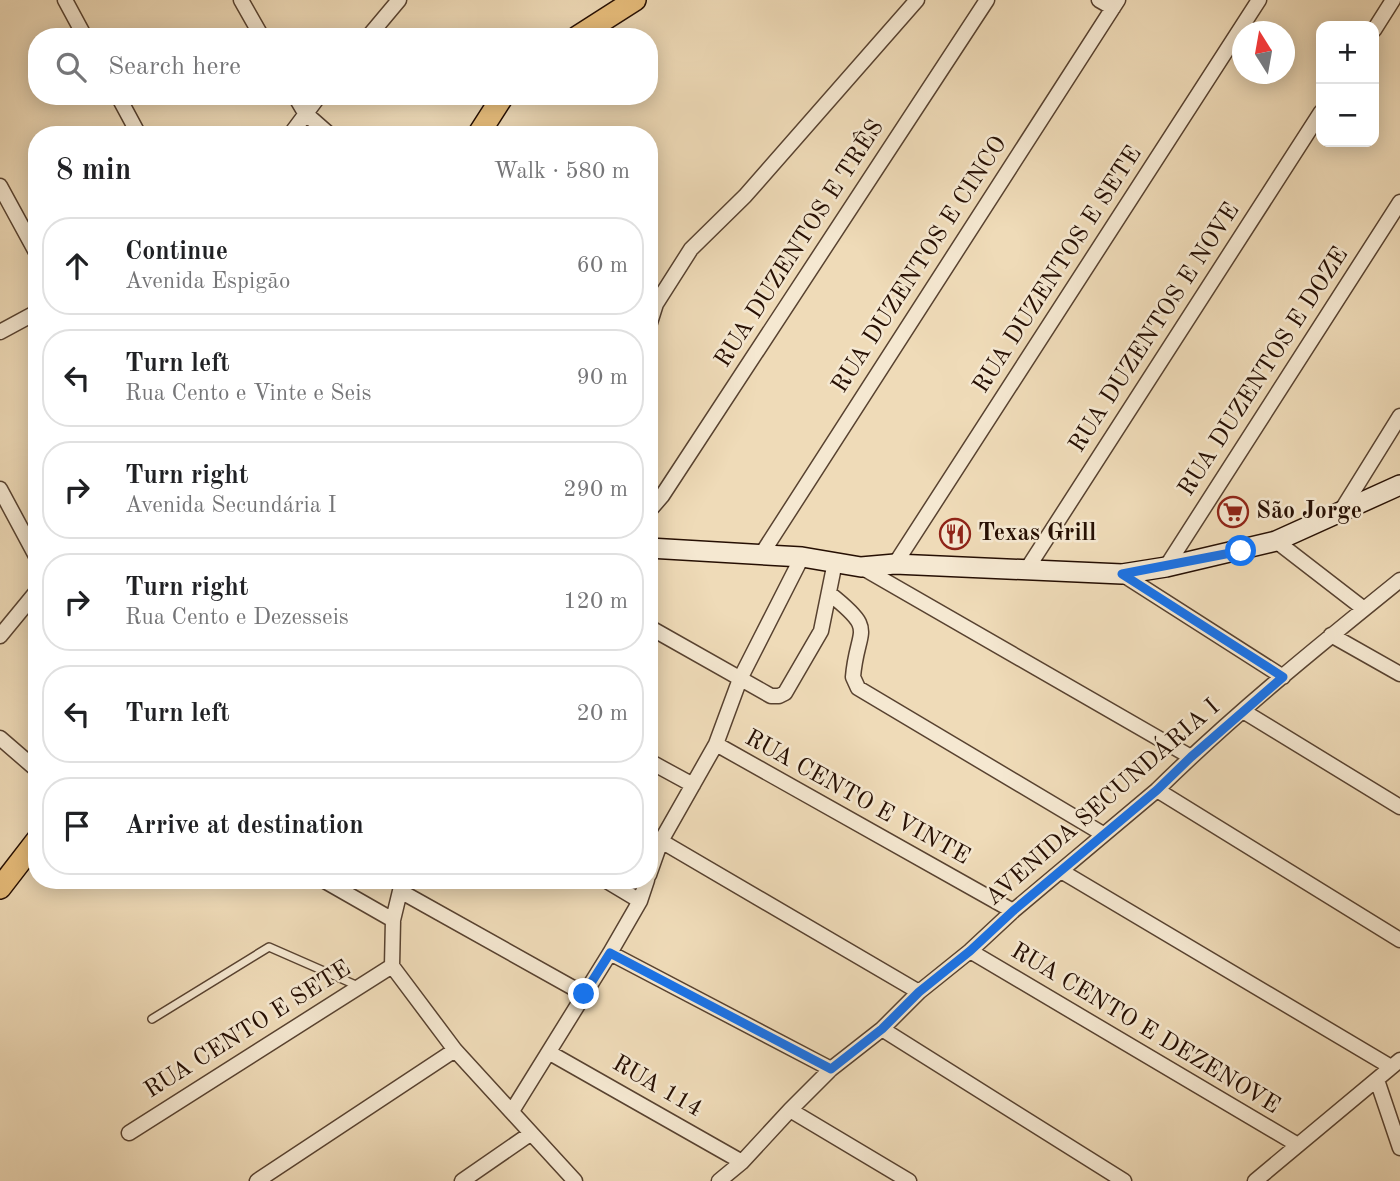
<!DOCTYPE html>
<meta charset="utf-8">
<style>
body{margin:0;font-family:"Old Standard TT",serif;background:#f6f6f6;color:#202124}
.controls{position:absolute;right:21px;top:21px;display:grid;overflow:hidden;border-radius:14px;box-shadow:0 4px 18px #0003}
.controls button{width:63px;height:63px;display:grid;place-items:center;padding:0;border:0;border-bottom:2px solid #e0e0e0;background:#fff;color:#202124;font:35px sans-serif}
.compass{position:absolute;left:1232px;top:21px;width:63px;height:63px;border-radius:50%;background:#fff;box-shadow:0 4px 18px #0003;rotate:349deg}
.stop{position:absolute;width:21px;height:21px;margin:-16px;border:5px solid #1a73e8;border-radius:50%;background:#fff}
.stop.end{background:#1a73e8;border-color:#fff;box-shadow:0 2px 7px #0008}
.list{margin:0;padding:0;list-style:none}
h2{display:flex;justify-content:space-between;align-items:center;height:91px;margin:0;padding:0 28px;font-size:30px}
h2 small{font-size:23px;font-weight:400;color:#757577}
.list li{display:grid;grid-template-columns:46px 1fr auto;gap:21px;align-items:center;box-sizing:border-box;height:98px;margin:0 14px 14px;padding:0 14px;border:2px solid #e0e0e0;border-radius:28px}
.list b{display:block;font-size:26px;white-space:nowrap}
.list p{margin:0;font-size:23px;white-space:nowrap;color:#757577}
.list em{font-size:23px;font-style:normal;color:#757577}
.icon{flex:none;width:38px;height:38px;fill:none;stroke:currentColor;stroke-width:2;stroke-linecap:round;stroke-linejoin:round}
.map{position:relative;flex:none;width:1400px;height:1181px;overflow:hidden}
.search{position:absolute;background:#fff;box-shadow:0 4px 18px #0003;left:28px;top:28px;width:630px;height:77px;display:flex;align-items:center;gap:18px;box-sizing:border-box;padding:0 24px;border-radius:28px;color:#757577;font-size:26px}
.panel{position:absolute;background:#fff;box-shadow:0 4px 18px #0003;left:28px;top:126px;width:630px;height:763px;border-radius:28px}
.map>svg:first-child{display:block}
.lines{fill:none;stroke-linecap:round;stroke-linejoin:round}
.lane-casing{stroke:#584230;stroke-width:10}
.street-casing{stroke:#584230;stroke-width:17}
.secondary-casing{stroke:#260f03;stroke-width:22}
.primary-casing{stroke:#260f03;stroke-width:24}
.lane{stroke:#f5e8d1;stroke-width:7}
.street{stroke:#f5e8d1;stroke-width:14}
.secondary{stroke:#f5e8d1;stroke-width:19}
.primary{stroke:#e8be7c;stroke-width:21}
.route{stroke:#1a73e8;stroke-width:9}
.labels{text-anchor:middle;dominant-baseline:central;stroke-width:5;stroke-linejoin:round;paint-order:stroke}
.street-label{font-size:24px;fill:#260f03;stroke:#f5e8d1}
.poi-label{font-size:24px;font-weight:bold;fill:#260f03;stroke:#f5e8d1;text-anchor:start}
</style>
<div class="map">
<svg width="1400" height="1181" viewBox="0 0 1400 1181">
<rect width="100%" height="100%" fill="#efdbb8"/>
<filter id="stains"><feTurbulence type="fractalNoise" baseFrequency=".00286" numOctaves="4"/><feColorMatrix values="0 0 0 0 .2 0 0 0 0 .09 0 0 0 0 .02 0 0 0 .5 -.17"/></filter>
<radialGradient id="worn" r=".72"><stop offset=".6" stop-color="#630" stop-opacity="0"/><stop offset="1" stop-color="#630" stop-opacity=".3"/></radialGradient>
<g class="lines">
<!-- lane casing -->
<g class="lane-casing">
<path id="lane" d="M152 1019 269 947 358 986"/>
</g>
<!-- street casing -->
<g class="street-casing">
<path id="street" d="M65 0 85 37
M241 0 262 37
M1099 0 1113 8
M1374 30 1393 0
M368 37 399 0
M118 96 139 135
M295 96 305 113 330 135
M290 135 319 96
M0 186 37 254
M649 326 656 304 691 249 745 196 917 0
M0 332 37 312
M0 489 37 558
M649 511 662 496 987 0
M1341 511 1400 416
M1276 541 1364 609
M761 555 1118 0
M895 564 1259 0
M861 567 1191 757
M1166 567 1400 202
M1027 569 1321 112
M1122 574 1283 677
M830 594C878 632 857 627 853 677L858 688 1103 834
M649 627 771 696H779L785 693 821 631 835 562
M1331 635 1400 674
M0 636 37 591
M1243 711 1400 807
M0 738 37 770
M716 744 1013 911
M649 761 693 785
M1157 790 1400 940
M661 841 919 992
M1061 871 1391 1067
M649 875 661 841 716 744 740 679 802 557
M323 880 393 920
M406 880 400 891 393 920 392 966 455 1050 575 1181
M605 880 640 901
M400 891 584 994
M970 951 1298 1145
M610 953 831 1069
M882 1029 1124 1181
M550 1053 742 1162
M1377 1080 1400 1148
M790 1110 909 1181
M512 1111 610 953 640 901 647 880
M129 1133 392 966
M257 1181 455 1050
M462 1181 530 1134
M719 1181 742 1162 790 1110 831 1069 882 1029 919 992 970 951 1013 911 1157 790C1233 715 1317 647 1400 580
M1255 1181 1400 1060"/>
</g>
<!-- secondary casing -->
<g class="secondary-casing">
<path id="secondary" d="M649 548 802 557 861 567 895 564 1122 574 1166 567 1276 541 1400 485"/>
</g>
<!-- primary casing -->
<g class="primary-casing">
<path id="primary" d="M577 37 635 0
M478 135 503 96
M0 888 37 840"/>
</g>
<!-- lane -->
<use href="#lane" class="lane"/>
<!-- street -->
<use href="#street" class="street"/>
<!-- secondary -->
<use href="#secondary" class="secondary"/>
<!-- primary -->
<use href="#primary" class="primary"/>
</g>
<g class="lines">
<!-- route -->
<path class="route" d="M584 994 610 953 831 1069 882 1029 919 992 970 951 1013 911 1157 790 1191 757 1283 677 1122 574 1241 551"/>
</g>
<!-- icons -->
<defs>
<g id="supermarket-ring" transform="scale(1.575)"><circle r="9.5" fill="#f5e8d1" stroke="#8f2418" stroke-width="1.5"/><path d="M-6-5.5h2.5l.6 2H6L4.5 2H-2.5L-4.4-4H-6ZM-1.5 3.2a1.3 1.3 0 1 0 .1 0ZM3 3.2a1.3 1.3 0 1 0 .1 0Z" fill="#8f2418"/></g>
<g id="restaurant-ring" transform="scale(1.575)"><circle r="9.5" fill="#f5e8d1" stroke="#8f2418" stroke-width="1.5"/><path d="M-5-6h1v4h1v-4h1v4h1v-4h1v5L-1.5 .5V6h-2V.5L-5-1ZM5-6V6H3V1.5H1.5Q1.5-4 5-6Z" fill="#8f2418"/></g>
</defs>
<g fill-rule="evenodd">
<use href="#supermarket-ring" x="1233" y="512"/>
<use href="#restaurant-ring" x="955" y="534"/>
</g>
<g class="labels">
<!-- street labels -->
<g class="street-label">
<text transform="translate(800 244) rotate(-57)">RUA DUZENTOS E TRÊS</text>
<text transform="translate(920 265) rotate(-57)">RUA DUZENTOS E CINCO</text>
<text transform="translate(1058 270) rotate(-57)">RUA DUZENTOS E SETE</text>
<text transform="translate(1155 328) rotate(-57)">RUA DUZENTOS E NOVE</text>
<text transform="translate(1264 372) rotate(-57)">RUA DUZENTOS E DOZE</text>
<text transform="translate(857 798) rotate(29)">RUA CENTO E VINTE</text>
<text transform="translate(1103 803) rotate(-41)">AVENIDA SECUNDÁRIA I</text>
<text transform="translate(1145 1029) rotate(31)">RUA CENTO E DEZENOVE</text>
<text transform="translate(248 1030) rotate(-32)">RUA CENTO E SETE</text>
<text transform="translate(657 1087) rotate(30)">RUA 114</text>
</g>
<!-- poi labels -->
<g class="poi-label">
<text x="1256" y="512">São Jorge</text>
<text x="978" y="534">Texas Grill</text>
</g>
</g>
<rect width="100%" height="100%" filter="url(#stains)"/>
<rect width="100%" height="100%" fill="url(#worn)"/>
</svg>
<div class="controls">
<button>+</button>
<button>−</button>
</div>
<svg class="compass" viewBox="-18 -18 36 36"><path d="M0-13l5 13h-10z" fill="#e53935"/><path d="M0 13l5-13h-10z" fill="#757577"/></svg>
<div class="stop" style="left:1241px;top:551px"></div>
<div class="stop end" style="left:584px;top:994px"></div>
<div class="search"><svg class="icon" aria-label="search" viewBox="0 0 24 24"><circle cx="10" cy="10" r="6"/><path d="M15 15l6 6"/></svg>Search here</div>
<section class="panel">
<h2>8 min<small>Walk · 580 m</small></h2>
<ul class="list">
<li><svg class="icon" aria-label="ahead" viewBox="0 0 24 24"><path d="M12 20V5M6 11l6-6 6 6"/></svg><div><b>Continue</b><p>Avenida Espigão</p></div><em>60 m</em></li>
<li><svg class="icon" aria-label="left" viewBox="0 0 24 24"><path d="M17 20v-9H6M10 6l-5 5 5 5"/></svg><div><b>Turn left</b><p>Rua Cento e Vinte e Seis</p></div><em>90 m</em></li>
<li><svg class="icon" aria-label="right" viewBox="0 0 24 24"><path d="M7 20v-9h11M14 6l5 5-5 5"/></svg><div><b>Turn right</b><p>Avenida Secundária I</p></div><em>290 m</em></li>
<li><svg class="icon" aria-label="right" viewBox="0 0 24 24"><path d="M7 20v-9h11M14 6l5 5-5 5"/></svg><div><b>Turn right</b><p>Rua Cento e Dezesseis</p></div><em>120 m</em></li>
<li><svg class="icon" aria-label="left" viewBox="0 0 24 24"><path d="M17 20v-9H6M10 6l-5 5 5 5"/></svg><div><b>Turn left</b></div><em>20 m</em></li>
<li><svg class="icon" aria-label="arrive" viewBox="0 0 24 24"><path d="M6 21V4h12l-3 4 3 4H6"/></svg><div><b>Arrive at destination</b></div></li>
</ul>
</section>
</div>
